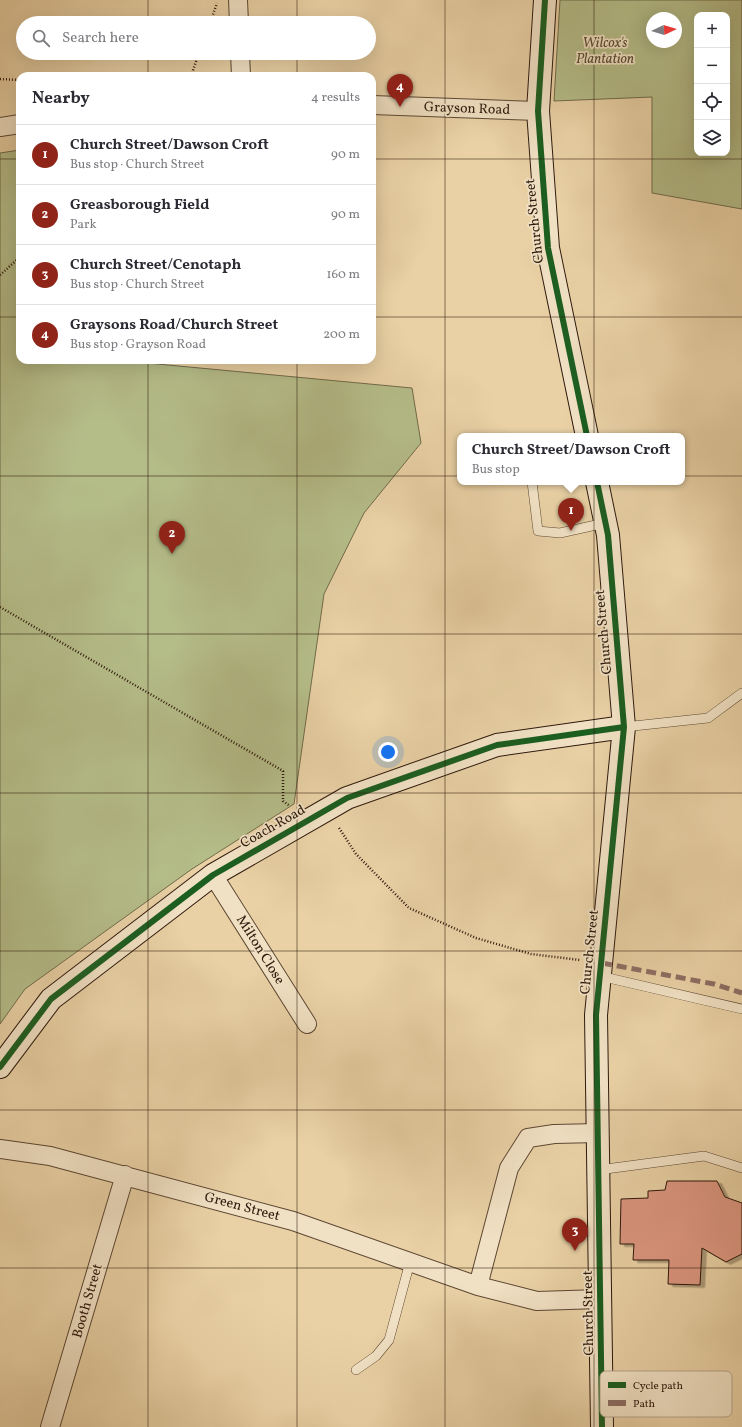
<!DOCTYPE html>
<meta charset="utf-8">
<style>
body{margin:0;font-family:Vollkorn,serif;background:#f7f7f7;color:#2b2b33}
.controls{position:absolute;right:12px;top:12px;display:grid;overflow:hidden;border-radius:8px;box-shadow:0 4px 16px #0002}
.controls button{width:36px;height:36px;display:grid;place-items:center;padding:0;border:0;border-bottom:1px solid #e1e1e2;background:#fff;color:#2b2b33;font:20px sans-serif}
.compass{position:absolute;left:646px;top:12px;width:36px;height:36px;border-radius:50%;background:#fff;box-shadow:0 4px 16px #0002;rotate:86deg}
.you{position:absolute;left:388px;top:752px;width:14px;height:14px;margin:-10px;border:3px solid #fff;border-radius:50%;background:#1a73e8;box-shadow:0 0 0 6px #1a73e833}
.badge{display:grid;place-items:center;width:26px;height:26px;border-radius:50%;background:#8f2418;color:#fff;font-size:13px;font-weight:700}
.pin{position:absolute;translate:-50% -33px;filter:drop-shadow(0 1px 2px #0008)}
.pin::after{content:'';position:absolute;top:21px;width:14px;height:12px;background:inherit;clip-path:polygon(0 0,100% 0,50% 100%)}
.popup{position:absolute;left:457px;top:433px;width:228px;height:52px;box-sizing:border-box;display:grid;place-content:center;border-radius:8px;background:#fff;filter:drop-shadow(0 1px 3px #0005);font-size:13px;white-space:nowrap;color:#7c7c81}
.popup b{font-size:15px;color:#2b2b33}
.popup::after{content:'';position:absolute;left:50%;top:100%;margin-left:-8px;border:8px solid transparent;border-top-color:#fff}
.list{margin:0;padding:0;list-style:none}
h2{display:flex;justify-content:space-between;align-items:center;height:52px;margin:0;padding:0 16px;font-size:17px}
h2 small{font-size:13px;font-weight:400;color:#7c7c81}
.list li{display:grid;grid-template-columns:26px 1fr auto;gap:12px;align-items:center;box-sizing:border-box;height:60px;padding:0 16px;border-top:1px solid #e1e1e2}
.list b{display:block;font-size:15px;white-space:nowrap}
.list p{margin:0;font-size:13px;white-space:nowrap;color:#7c7c81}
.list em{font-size:13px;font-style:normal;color:#7c7c81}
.icon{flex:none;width:22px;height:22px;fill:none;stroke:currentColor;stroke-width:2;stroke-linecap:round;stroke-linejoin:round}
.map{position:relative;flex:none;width:742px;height:1427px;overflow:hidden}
.search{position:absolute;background:#fff;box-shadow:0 4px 16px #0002;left:16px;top:16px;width:360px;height:44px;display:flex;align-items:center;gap:10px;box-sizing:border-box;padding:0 14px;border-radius:22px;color:#7c7c81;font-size:15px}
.panel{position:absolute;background:#fff;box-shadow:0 4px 16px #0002;left:16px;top:72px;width:360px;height:292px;border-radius:12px}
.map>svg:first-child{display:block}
.green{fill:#b4bc88;stroke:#716a4a;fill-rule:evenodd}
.building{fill:#dc9781;stroke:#2e190d;filter:url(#shadow)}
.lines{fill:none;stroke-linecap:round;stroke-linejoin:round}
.lane-casing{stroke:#5d4733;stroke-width:10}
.street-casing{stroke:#5d4733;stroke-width:20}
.secondary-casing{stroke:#2e190d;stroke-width:24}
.path{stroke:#2e190d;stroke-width:2.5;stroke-dasharray:1 2;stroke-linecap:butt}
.lane{stroke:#f1e1c4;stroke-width:9}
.street{stroke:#f1e1c4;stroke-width:18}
.secondary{stroke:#f1e1c4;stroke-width:22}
.quiet{stroke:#8d6e63;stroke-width:5;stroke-dasharray:10 5;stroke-linecap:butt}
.cycleway-casing{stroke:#f1e1c4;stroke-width:8}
.cycleway{stroke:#1b5e20;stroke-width:6}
.grid{fill:none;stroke:#2e190d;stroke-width:1;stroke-opacity:0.55}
.labels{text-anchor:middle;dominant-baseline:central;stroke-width:3.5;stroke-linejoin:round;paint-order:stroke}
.park-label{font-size:14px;font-style:italic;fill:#564a32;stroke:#f1e1c4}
.street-label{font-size:14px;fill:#2e190d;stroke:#f1e1c4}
.key{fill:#f1e1c4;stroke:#b6a58d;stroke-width:1}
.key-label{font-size:11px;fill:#2e190d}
</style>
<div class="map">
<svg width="742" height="1427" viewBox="0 0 742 1427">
<defs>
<filter id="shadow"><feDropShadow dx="4.5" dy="2.5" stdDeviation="0" flood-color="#0004"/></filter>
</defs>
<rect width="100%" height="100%" fill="#e9d1a5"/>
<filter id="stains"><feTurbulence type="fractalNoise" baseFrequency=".005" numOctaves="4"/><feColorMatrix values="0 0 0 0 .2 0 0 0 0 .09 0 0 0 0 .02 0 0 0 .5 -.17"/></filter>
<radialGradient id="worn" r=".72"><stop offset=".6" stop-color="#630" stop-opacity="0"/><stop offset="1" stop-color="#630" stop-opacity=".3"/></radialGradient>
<!-- green -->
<path class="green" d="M560 0H742V209L652 193V97L554 101ZM697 15H727V153H697ZM652 18H676V42H652Z
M20 150V360H136V362L412 388 421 443 364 513 324 594 294 804 192 869 25 989 0 1024V153Z"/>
<!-- building -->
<path class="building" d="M667 1181H717L725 1197 742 1203V1254L726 1262 702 1248 700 1285 668 1284 669 1260H633L634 1244H620L621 1199 648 1198V1191L665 1190Z"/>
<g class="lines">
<!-- lane casing -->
<g class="lane-casing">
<path id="lane" d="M532 482 538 531 560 533 605 523
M624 727 708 718 742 693
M600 976 742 1009
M598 1170 704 1156 742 1168
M356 1370 376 1356 389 1340 410 1262"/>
</g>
<!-- street casing -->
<g class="street-casing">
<path id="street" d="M238 0 239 23
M240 53 241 76
M372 105 538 111
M0 127 20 124
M213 875 307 1024
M0 1149 50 1156 293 1221 478 1286 537 1301 600 1299
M478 1286 509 1168 528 1138 554 1134 598 1133
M50 1427 125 1175"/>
</g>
<!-- secondary casing -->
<g class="secondary-casing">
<path id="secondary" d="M545 0 538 111 548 248 587 436
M597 482 608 535 624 727 596 1015 602 1427
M0 1067 51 999 213 875 347 798 497 745 624 727"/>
</g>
<!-- path -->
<path class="path" d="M210 23 217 3
M191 76 199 53
M0 79 20 80
M0 275 20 257
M0 607 283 771V801L290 806
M339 828 356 854 409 908 476 938 531 954 580 960"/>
<!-- lane -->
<use href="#lane" class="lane"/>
<!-- street -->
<use href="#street" class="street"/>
<!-- secondary -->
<use href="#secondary" class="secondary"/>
<!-- quiet -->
<path class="quiet" d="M602 963 714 984 742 993"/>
<!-- cycleway casing -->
<g class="cycleway-casing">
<path id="cycleway" d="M545 0 538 111 548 248 587 436
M597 482 608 535 624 727 596 1015 602 1427
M0 1067 51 999 213 875 347 798 497 745 624 727"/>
</g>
<!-- cycleway -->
<use href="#cycleway" class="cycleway"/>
</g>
<!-- grid -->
<path class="grid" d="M148 0V23M297 0V23M445 0V1427M594 0V1427M148 53V76M297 53V76M0 159H20M372 159H742M0 317H20M372 317H742M148 360V1427M297 360V1427M0 476H742M0 634H742M0 793H742M0 951H742M0 1110H742M0 1268H742"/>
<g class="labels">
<!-- park labels -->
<g class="park-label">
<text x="605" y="43">Wilcox's<tspan x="605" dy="16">Plantation</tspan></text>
</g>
<!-- street labels -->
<g class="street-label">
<text transform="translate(467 109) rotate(2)">Grayson Road</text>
<text transform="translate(535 221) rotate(-96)">Church Street</text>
<text transform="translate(604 632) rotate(-95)">Church Street</text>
<text transform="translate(273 827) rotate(-30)">Coach Road</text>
<text transform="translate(260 950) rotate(58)">Milton Close</text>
<text transform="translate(590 952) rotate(-84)">Church Street</text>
<text transform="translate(242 1207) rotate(15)">Green Street</text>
<text transform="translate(88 1301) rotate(-74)">Booth Street</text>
<text transform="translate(589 1313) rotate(-91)">Church Street</text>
</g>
</g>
<!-- legend -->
<rect x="600" y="1371" width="132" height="46" rx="6" class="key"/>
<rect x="608" y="1382" width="18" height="6" fill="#1b5e20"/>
<rect x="608" y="1400" width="18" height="6" fill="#8d6e63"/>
<g class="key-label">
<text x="633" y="1389">Cycle path</text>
<text x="633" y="1407">Path</text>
</g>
<rect width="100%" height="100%" filter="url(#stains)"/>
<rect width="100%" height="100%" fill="url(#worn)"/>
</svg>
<div class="controls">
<button>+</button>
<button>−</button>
<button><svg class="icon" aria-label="locate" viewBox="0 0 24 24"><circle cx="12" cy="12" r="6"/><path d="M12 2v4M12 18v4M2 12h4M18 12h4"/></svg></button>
<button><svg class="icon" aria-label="layers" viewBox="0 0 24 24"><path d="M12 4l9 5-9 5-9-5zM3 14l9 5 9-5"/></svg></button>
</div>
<svg class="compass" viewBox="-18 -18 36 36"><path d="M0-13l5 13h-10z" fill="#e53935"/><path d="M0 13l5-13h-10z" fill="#7c7c81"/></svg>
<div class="you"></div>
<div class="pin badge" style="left:571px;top:531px">1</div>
<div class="popup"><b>Church Street/Dawson Croft</b>Bus stop</div>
<div class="pin badge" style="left:172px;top:554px">2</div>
<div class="pin badge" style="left:575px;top:1251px">3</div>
<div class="pin badge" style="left:400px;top:107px">4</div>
<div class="search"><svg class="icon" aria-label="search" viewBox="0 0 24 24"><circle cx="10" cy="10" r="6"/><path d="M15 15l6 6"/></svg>Search here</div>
<section class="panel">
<h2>Nearby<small>4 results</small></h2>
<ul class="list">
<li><span class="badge">1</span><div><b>Church Street/Dawson Croft</b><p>Bus stop · Church Street</p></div><em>90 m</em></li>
<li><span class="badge">2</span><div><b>Greasborough Field</b><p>Park</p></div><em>90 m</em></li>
<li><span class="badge">3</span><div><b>Church Street/Cenotaph</b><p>Bus stop · Church Street</p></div><em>160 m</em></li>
<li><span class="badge">4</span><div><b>Graysons Road/Church Street</b><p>Bus stop · Grayson Road</p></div><em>200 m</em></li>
</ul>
</section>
</div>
